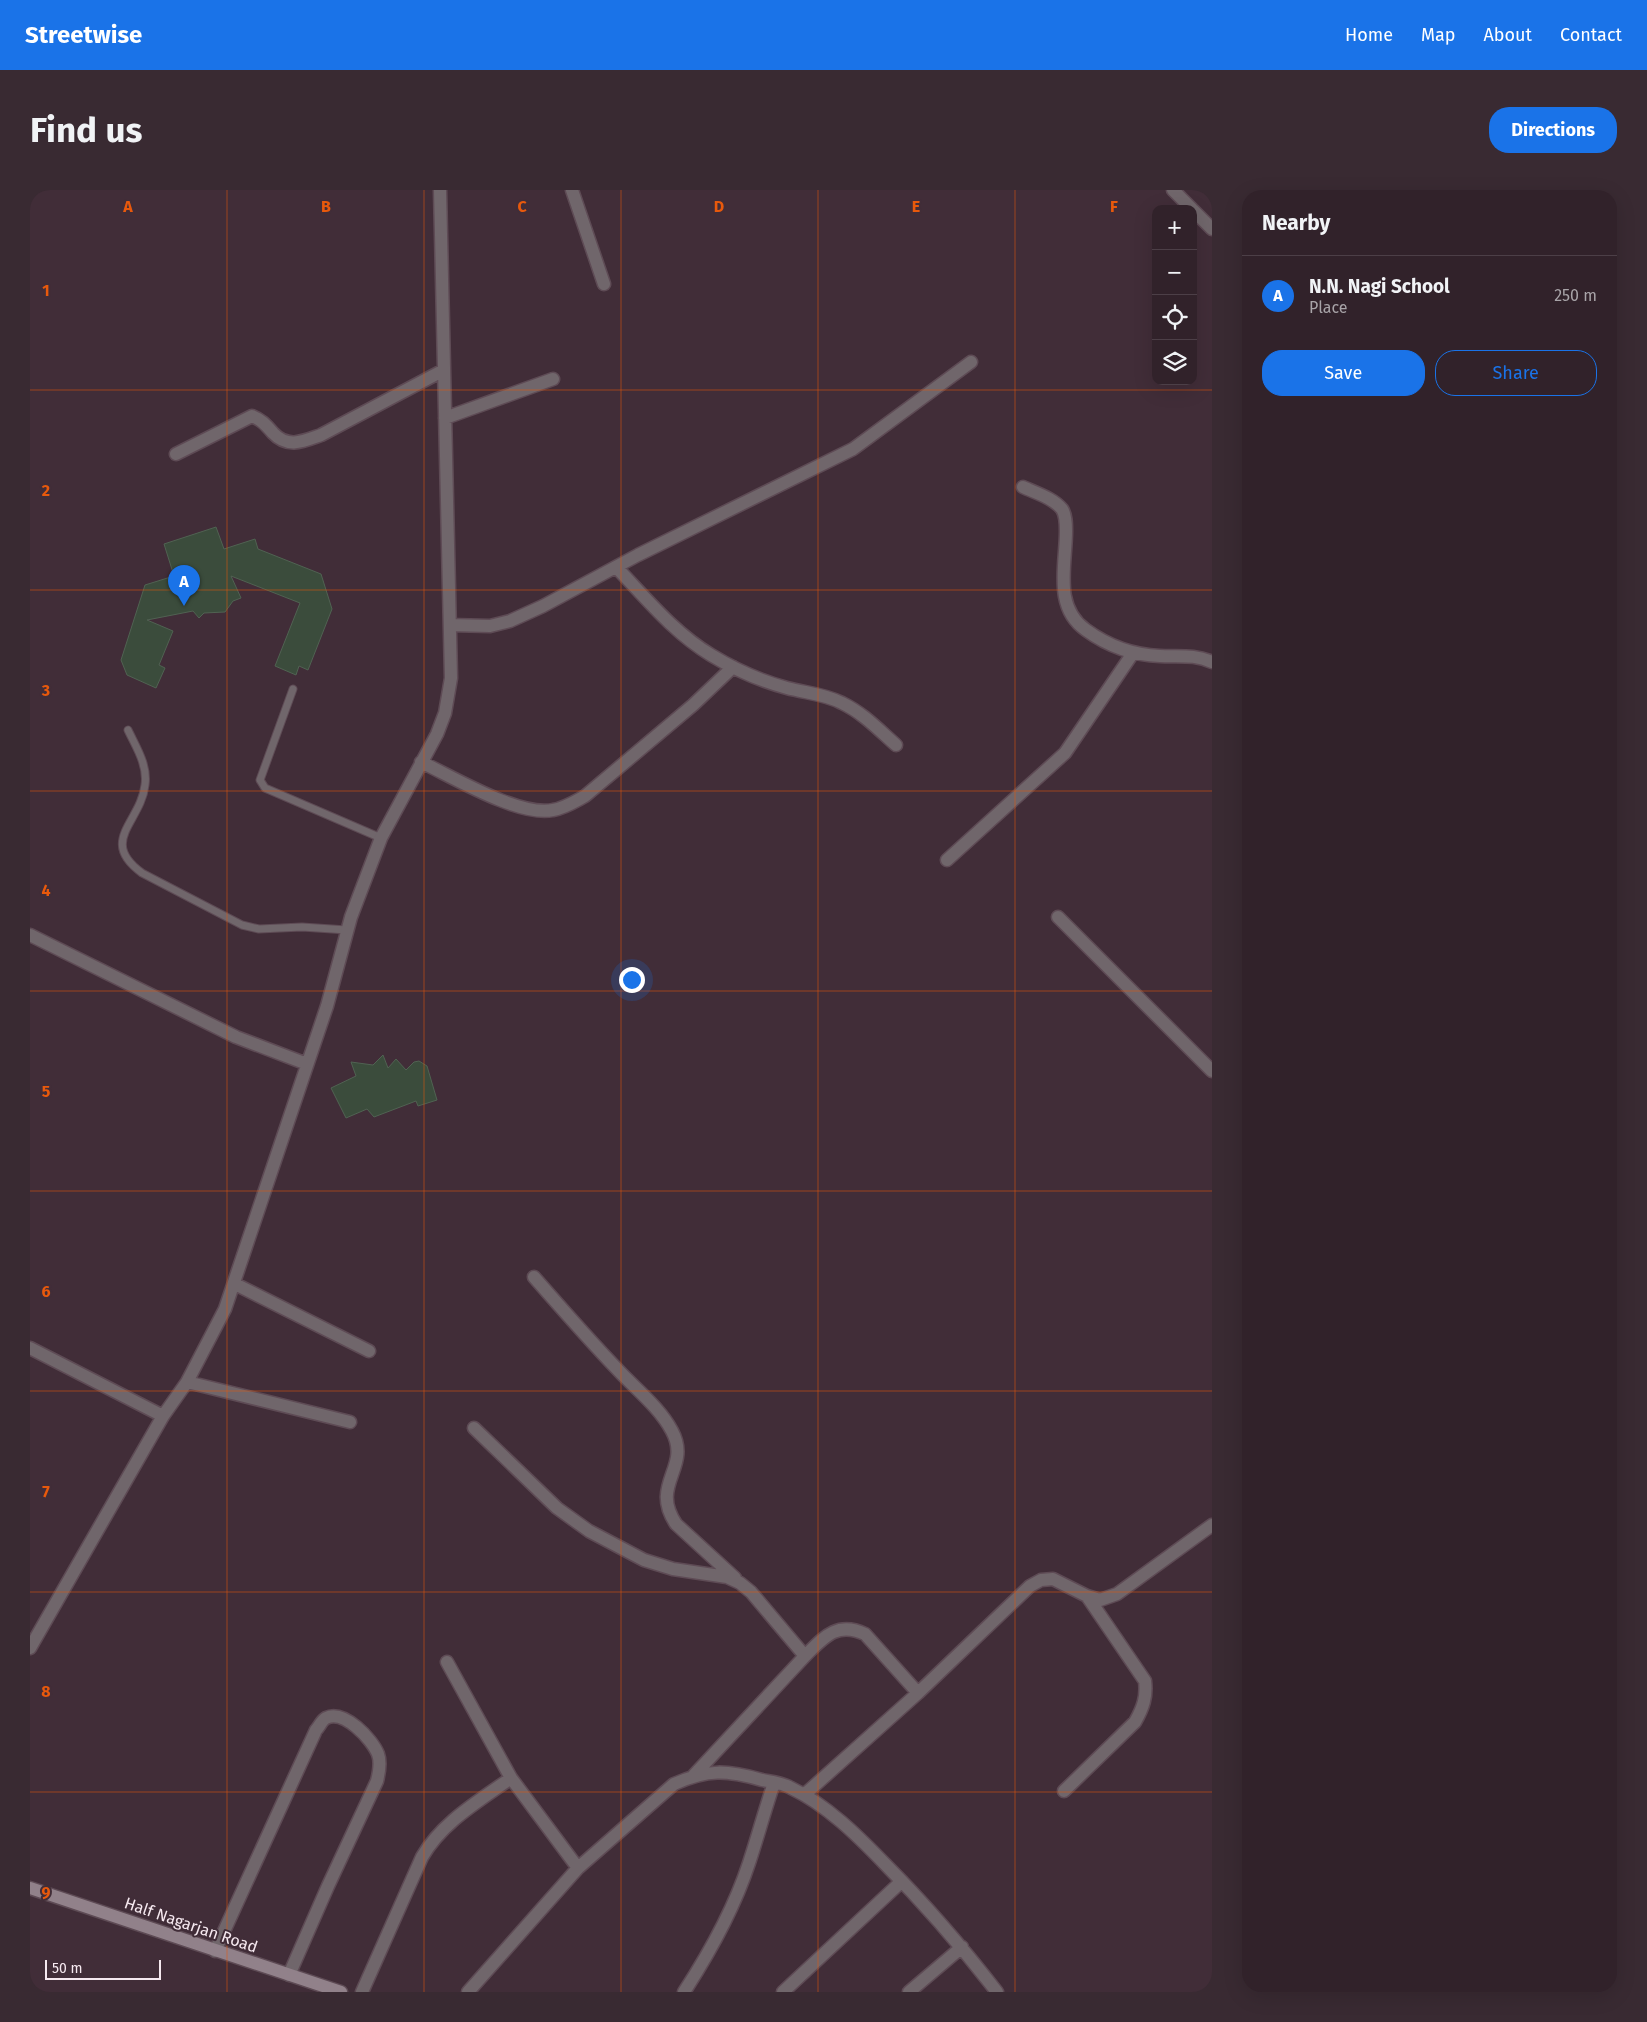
<!DOCTYPE html>
<meta charset="utf-8">
<style>
body{margin:0;font-family:"Fira Sans",sans-serif;background:#392a32;color:#f1f3f6}
.controls{position:absolute;right:15px;top:15px;display:grid;overflow:hidden;border-radius:10px;box-shadow:0 5px 20px #0002}
.controls button{width:45px;height:45px;display:grid;place-items:center;padding:0;border:0;border-bottom:1px solid #4c3f47;background:#31222a;color:#f1f3f6;font:25px sans-serif}
.scale{position:absolute;left:15px;bottom:12px;width:116px;box-sizing:border-box;padding-left:5px;border:2px solid #f6e9f0;border-top:0;font-size:14px;line-height:18px;white-space:nowrap;color:#f6e9f0;-webkit-text-stroke:4px #412d38;paint-order:stroke}
.you{position:absolute;left:601px;top:789px;width:18px;height:18px;margin:-12px;border:4px solid #fff;border-radius:50%;background:#1a73e8;box-shadow:0 0 0 8px #1a73e833}
.badge{display:grid;place-items:center;width:32px;height:32px;border-radius:50%;background:#1a73e8;color:#fff;font-size:16px;font-weight:700}
.pin{position:absolute;translate:-50% -41px;filter:drop-shadow(0 1px 2px #0008)}
.pin::after{content:'';position:absolute;top:26px;width:18px;height:15px;background:inherit;clip-path:polygon(0 0,100% 0,50% 100%)}
.list{margin:0;padding:0;list-style:none}
h2{display:flex;justify-content:space-between;align-items:center;height:65px;margin:0;padding:0 20px;font-size:21px}
h2 small{font-size:16px;font-weight:400;color:#a8a4a8}
.list li{display:grid;grid-template-columns:32px 1fr auto;gap:15px;align-items:center;box-sizing:border-box;height:80px;padding:0 20px;border-top:1px solid #4c3f47}
.list b{display:block;font-size:19px;white-space:nowrap}
.list p{margin:0;font-size:16px;white-space:nowrap;color:#a8a4a8}
.list em{font-size:16px;font-style:normal;color:#a8a4a8}
.actions{display:flex;gap:10px;padding:15px 20px}
.actions a{flex:1;padding:11px 0;border:1px solid #1a73e8;border-radius:20px;text-align:center;font-size:18px;color:#1a73e8}
.actions .main{background:#1a73e8;color:#fff}
.icon{flex:none;width:28px;height:28px;fill:none;stroke:currentColor;stroke-width:2;stroke-linecap:round;stroke-linejoin:round}
.map{position:relative;flex:none;width:1182px;height:1802px;overflow:hidden;border-radius:20px}
header{display:flex;align-items:center;gap:30px;box-sizing:border-box;height:70px;padding:0 25px;background:#1a73e8;color:#fff}
header strong{font-size:24px}
nav{display:flex;gap:28px;margin-inline-start:auto;font-size:18px}
.intro{display:flex;align-items:center;justify-content:space-between;box-sizing:border-box;height:120px;padding:0 30px}
h1{margin:0;font-size:35px}
.button{padding:12px 22px;border-radius:20px;background:#1a73e8;color:#fff;font-size:18px;font-weight:700}
main{display:flex;gap:30px;padding:0 30px}
aside{flex:1;background:#31222a;border-radius:20px;box-shadow:0 5px 20px #0002}
.map>svg:first-child{display:block}
.building{fill:#3b4c3c;stroke:#506252}
.lines{fill:none;stroke-linecap:round;stroke-linejoin:round}
.service-casing{stroke:#5e4b55;stroke-width:9}
.minor-casing{stroke:#5e4b55;stroke-width:15}
.secondary-casing{stroke:#5e4b55;stroke-width:15}
.service{stroke:#70666b;stroke-width:7}
.minor{stroke:#70666b;stroke-width:12}
.secondary{stroke:#91818a;stroke-width:12}
.grid{fill:none;stroke:#e8590c;stroke-width:1;stroke-opacity:0.55}
.labels{text-anchor:middle;dominant-baseline:central;stroke-width:4;stroke-linejoin:round;paint-order:stroke}
.street-label{font-size:16px;fill:#f6e9f0;stroke:#412d38}
.grid-label{font-size:16px;text-anchor:middle;font-weight:bold;fill:#e8590c;stroke:#412d38;stroke-width:4;stroke-linejoin:round;paint-order:stroke}
</style>
<header>
<strong>Streetwise</strong>
<nav><a>Home</a><a>Map</a><a>About</a><a>Contact</a></nav>
</header>
<div class="intro"><h1>Find us</h1><a class="button">Directions</a></div>
<main>
<div class="map">
<svg width="1182" height="1802" viewBox="0 0 1182 1802">
<rect width="100%" height="100%" fill="#412d38"/>
<!-- building -->
<path class="building" d="M186 337 194 359 225 349 228 359 291 384 302 419 278 480 269 476 266 485 245 476 270 413 201 386 211 408 203 411 195 422 174 423 169 428 163 421 117 430 143 441 129 475 135 478 126 498 97 485 91 470 115 395 144 386 134 354Z
M353 865 358 878 366 869 376 880 384 872 389 871 397 876 407 910 388 916 386 911 344 927 337 919 316 928 301 898 326 886 321 872 343 875Z"/>
<g class="lines">
<!-- service casing -->
<g class="service-casing">
<path id="service" d="M263 499 230 590 235 598 351 648
M98 540C106 557 118 575 115 595 111 632 68 651 112 683L212 735 229 739 272 737 317 740"/>
</g>
<!-- minor casing -->
<g class="minor-casing">
<path id="minor" d="M542 0 574 94
M1143 0 1162 19
M1163 20 1182 39
M415 228 523 189
M146 264 222 226C232 230 236 235 243 243 258 259 274 251 291 245L414 180
M993 297C1006 303 1023 308 1032 319 1036 325 1036 334 1036 341 1036 375 1023 417 1056 440 1078 456 1103 465 1130 466 1148 467 1165 464 1182 472
M586 377C615 407 644 443 681 465 704 479 731 491 757 498 776 503 795 504 812 513 833 523 849 540 866 555
M420 435 460 436 480 431 513 416 608 365 823 259 941 172
M391 572C423 587 489 627 523 620 535 618 544 612 555 606L663 515 703 477
M917 670 1035 563 1103 463
M1028 727 1182 881
M0 745 206 847 277 874
M504 1087C532 1119 560 1151 589 1181 606 1199 630 1218 642 1241 662 1278 619 1294 646 1334L705 1388
M205 1094 339 1161
M0 1158 133 1226
M157 1192 320 1232
M444 1238 527 1318 559 1341 614 1370 643 1379 697 1387 710 1393 721 1402 775 1466
M0 1458 133 1226 157 1192 195 1119 297 816 321 727 351 648 407 544 415 523 421 488 410 0
M417 1472 481 1588 548 1678
M664 1585 775 1466C794 1447 807 1431 835 1444L888 1503
M1034 1601 1105 1532C1113 1518 1117 1507 1115 1491L1057 1406
M774 1605 888 1503 1000 1396 1011 1390 1023 1389 1057 1406 1070 1410 1087 1404 1182 1335
M185 1761 286 1540C289 1537 292 1530 296 1528 314 1519 342 1549 348 1564 351 1572 349 1583 347 1591L298 1696 259 1785
M332 1802 392 1667C412 1632 449 1611 481 1588
M438 1802 548 1678 644 1594C678 1579 697 1580 732 1590 742 1592 753 1593 761 1598 797 1615 828 1646 855 1674 895 1714 932 1757 967 1802
M654 1802C680 1762 704 1719 719 1673 728 1646 735 1619 744 1593
M753 1802 872 1691
M879 1802 932 1757"/>
</g>
<!-- secondary casing -->
<g class="secondary-casing">
<path id="secondary" d="M0 1698 311 1802"/>
</g>
<!-- service -->
<use href="#service" class="service"/>
<!-- minor -->
<use href="#minor" class="minor"/>
<!-- secondary -->
<use href="#secondary" class="secondary"/>
</g>
<!-- grid -->
<path class="grid" d="M197 0V1802M394 0V1802M591 0V1802M788 0V1802M985 0V1802M0 200H1182M0 400H1182M0 601H1182M0 801H1182M0 1001H1182M0 1201H1182M0 1402H1182M0 1602H1182"/>
<g class="labels">
<!-- street labels -->
<g class="street-label">
<text transform="translate(161 1735) rotate(19)">Half Nagarjan Road</text>
</g>
</g>
<g class="grid-label">
<text x="98" y="22">A</text>
<text x="296" y="22">B</text>
<text x="492" y="22">C</text>
<text x="689" y="22">D</text>
<text x="886" y="22">E</text>
<text x="1084" y="22">F</text>
<text x="16" y="106">1</text>
<text x="16" y="306">2</text>
<text x="16" y="506">3</text>
<text x="16" y="706">4</text>
<text x="16" y="907">5</text>
<text x="16" y="1107">6</text>
<text x="16" y="1307">7</text>
<text x="16" y="1507">8</text>
<text x="16" y="1708">9</text>
</g>
</svg>
<div class="controls">
<button>+</button>
<button>−</button>
<button><svg class="icon" aria-label="locate" viewBox="0 0 24 24"><circle cx="12" cy="12" r="6"/><path d="M12 2v4M12 18v4M2 12h4M18 12h4"/></svg></button>
<button><svg class="icon" aria-label="layers" viewBox="0 0 24 24"><path d="M12 4l9 5-9 5-9-5zM3 14l9 5 9-5"/></svg></button>
</div>
<div class="scale">50 m</div>
<div class="you"></div>
<div class="pin badge" style="left:154px;top:416px">A</div>
</div>
<aside>
<h2>Nearby<small></small></h2>
<ul class="list">
<li><span class="badge">A</span><div><b>N.N. Nagi School</b><p>Place</p></div><em>250 m</em></li>
</ul>
<div class="actions"><a class="main">Save</a><a>Share</a></div>
</aside>
</main>
